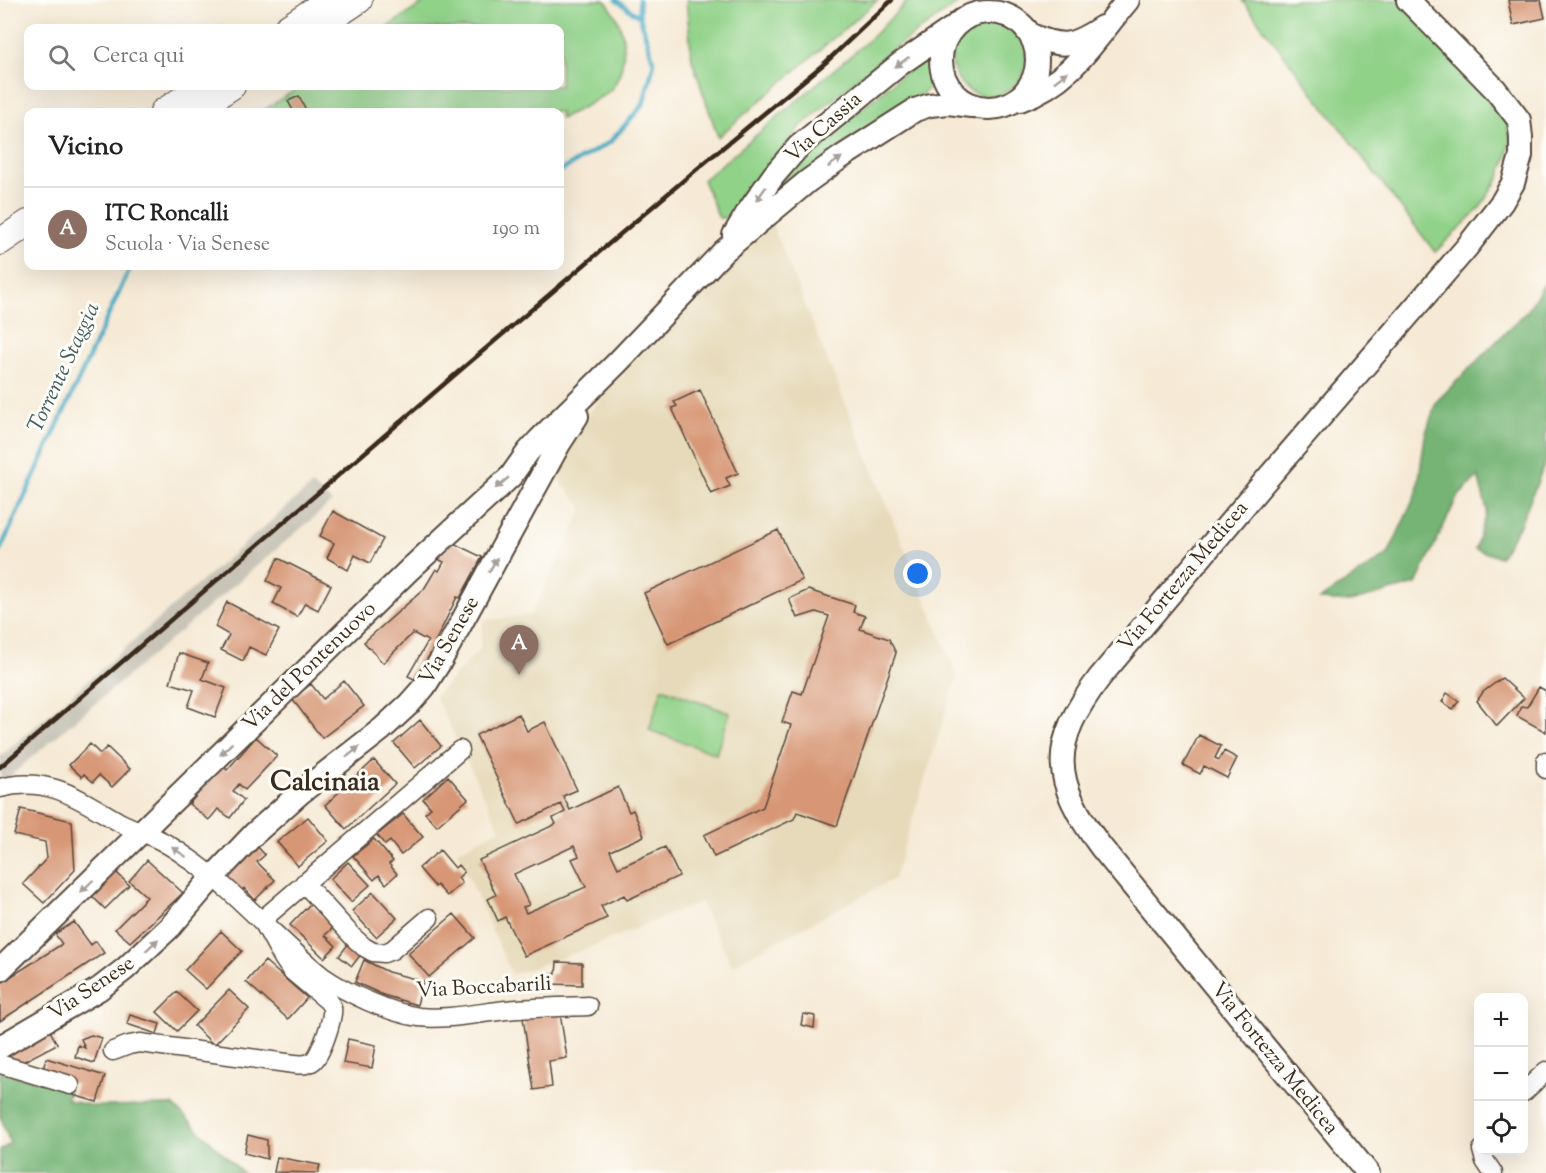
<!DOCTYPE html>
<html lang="it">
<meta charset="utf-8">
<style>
body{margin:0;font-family:"Sorts Mill Goudy",serif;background:#f2f2f2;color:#222}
.controls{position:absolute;right:18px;bottom:18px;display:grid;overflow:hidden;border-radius:12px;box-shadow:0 6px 24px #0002}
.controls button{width:54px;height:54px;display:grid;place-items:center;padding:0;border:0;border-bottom:2px solid #e0e0e0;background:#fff;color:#222;font:30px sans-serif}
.you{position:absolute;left:918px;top:574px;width:21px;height:21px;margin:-15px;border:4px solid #fff;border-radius:50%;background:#1a73e8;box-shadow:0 0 0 9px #1a73e833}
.badge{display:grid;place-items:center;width:39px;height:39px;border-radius:50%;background:#0b8043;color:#fff;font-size:20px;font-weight:700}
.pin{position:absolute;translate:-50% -50px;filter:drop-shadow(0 2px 3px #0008)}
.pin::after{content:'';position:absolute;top:32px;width:21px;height:18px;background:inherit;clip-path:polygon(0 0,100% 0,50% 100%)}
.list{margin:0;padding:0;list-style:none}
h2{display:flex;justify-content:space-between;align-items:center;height:78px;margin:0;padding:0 24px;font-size:26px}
h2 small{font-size:20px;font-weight:400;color:#767676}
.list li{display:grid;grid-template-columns:39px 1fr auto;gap:18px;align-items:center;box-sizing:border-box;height:84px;padding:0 24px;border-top:2px solid #e0e0e0}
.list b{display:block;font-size:22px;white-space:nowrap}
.list p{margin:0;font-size:20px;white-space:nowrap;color:#767676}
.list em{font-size:20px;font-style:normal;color:#767676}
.icon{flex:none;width:33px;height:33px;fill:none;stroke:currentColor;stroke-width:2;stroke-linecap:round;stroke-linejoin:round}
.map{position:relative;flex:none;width:1546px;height:1173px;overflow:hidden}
.search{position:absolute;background:#fff;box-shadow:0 6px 24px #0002;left:24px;top:24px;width:540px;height:66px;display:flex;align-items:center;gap:15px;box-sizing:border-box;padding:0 21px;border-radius:12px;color:#767676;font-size:22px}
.panel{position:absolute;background:#fff;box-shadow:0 6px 24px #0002;left:24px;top:108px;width:540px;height:162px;border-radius:12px}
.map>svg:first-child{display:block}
.built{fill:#e7daba}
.industrial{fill:#c8c4b8}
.green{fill:#91d289;stroke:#667e54;stroke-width:1.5}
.forest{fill:#74b475;stroke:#586f4a;stroke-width:1.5}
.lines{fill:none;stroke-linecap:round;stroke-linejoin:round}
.stream{stroke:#44aac4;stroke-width:4.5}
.building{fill:#d79776;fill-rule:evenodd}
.minor-casing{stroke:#57473a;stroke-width:21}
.major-casing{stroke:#57473a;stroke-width:26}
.highway-casing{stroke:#57473a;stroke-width:28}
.minor{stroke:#fff;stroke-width:18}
.major{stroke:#fff;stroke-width:22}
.highway{stroke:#fff;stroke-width:26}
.rail{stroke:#3b2a1e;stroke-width:4.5}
.oneway{fill:#a79f9a}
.labels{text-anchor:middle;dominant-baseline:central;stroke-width:6;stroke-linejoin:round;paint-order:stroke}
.street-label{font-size:21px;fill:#3b2a1e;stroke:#fdfcf7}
.water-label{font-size:22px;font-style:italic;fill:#3f5d60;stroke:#fdfcf7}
.district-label{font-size:27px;font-weight:bold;fill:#3b2a1e;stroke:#fdfcf7}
</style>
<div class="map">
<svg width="1546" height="1173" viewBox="0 0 1546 1173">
<rect width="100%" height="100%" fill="#fdfcf7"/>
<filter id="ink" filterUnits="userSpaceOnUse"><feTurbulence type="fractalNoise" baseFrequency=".0167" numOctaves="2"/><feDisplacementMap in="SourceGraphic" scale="12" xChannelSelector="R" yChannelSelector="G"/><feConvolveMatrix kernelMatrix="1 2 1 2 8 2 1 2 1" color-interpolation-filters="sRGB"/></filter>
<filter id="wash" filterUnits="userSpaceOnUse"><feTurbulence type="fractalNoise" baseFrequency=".008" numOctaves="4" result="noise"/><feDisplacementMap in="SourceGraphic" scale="24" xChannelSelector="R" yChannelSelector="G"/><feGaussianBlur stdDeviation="1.35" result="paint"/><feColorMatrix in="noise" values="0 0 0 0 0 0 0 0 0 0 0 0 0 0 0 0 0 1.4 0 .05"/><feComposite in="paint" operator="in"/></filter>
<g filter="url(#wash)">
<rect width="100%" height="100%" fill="#f6ead6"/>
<!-- built -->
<path class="built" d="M771 222 957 676 894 879 732 965 700 902 591 947 512 975 457 851 500 829 435 696 480 649 483 621 531 615 582 512V509L580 504 555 476 551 467 579 424 632 362Z"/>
<!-- industrial -->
<path class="industrial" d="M312 485 332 502 24 764 0 786V757Z"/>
<!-- green -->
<path class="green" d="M428 0H605C612 9 618 18 621 29 626 47 624 73 612 88 604 98 572 113 560 119V112H261L301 86H560V28H386Z
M686 0H878L718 137 692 60Z
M909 0H962L888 53 800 127 753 184 739 217 719 218 703 180 869 40Z
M1242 0H1397L1479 80 1507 122 1510 138 1508 154 1499 178 1489 193 1479 209 1435 252Z
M952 59a37 37 0 1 1 74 0a37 37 0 1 1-74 0Z
M928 54 930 56 931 72 935 85 843 144 771 204 770 195 800 159Z
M662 688 730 713 716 754 649 730Z"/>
<!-- forest -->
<path class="forest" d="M1546 281V461L1520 525 1500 557 1475 549 1487 510 1478 476 1457 498 1416 584 1350 602 1319 600 1388 554 1417 492 1425 436 1436 402 1527 311Z
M0 1072 69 1087 67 1100 94 1106 173 1105 243 1173H0V1151L10 1143 0 1116Z"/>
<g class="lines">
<!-- stream -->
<path class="stream" d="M616 0 640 17
M560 171 610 142 643 105 654 63 640 17 639 0
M0 550 131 266"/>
</g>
<g id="blocks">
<!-- building -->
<path class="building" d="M1508 0H1541L1545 18 1513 25Z
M299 96 307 112H294L288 101Z
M700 390 738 473 726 478 730 486 711 494 672 408 677 406 674 402Z
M333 511 383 539 370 563 355 555 348 570 327 558 334 543 320 536Z
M778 530 802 580 668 644 644 593Z
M453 543 482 557 460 598 457 597 435 642 438 644 416 680 408 676 428 641 413 633 383 663 364 642 424 589 436 569 439 571 444 562 436 558Z
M278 558 331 585 318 610 305 603 297 617 273 604 281 588 267 581Z
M808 590 855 605 853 612 865 616 860 629 889 639 896 653 837 826 797 812 794 819 714 857 704 835 763 807 791 725 782 722 793 691 802 694 829 616 816 612 797 618 789 599Z
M227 602 279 630 266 655 249 647 243 661 221 650 229 635 215 627Z
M179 653 208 663 202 679 226 688 215 717 188 707 194 690 170 683Z
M1502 678 1524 698 1497 726 1477 701 1483 692Z
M344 681 364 706 322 738 292 699 311 684 323 699Z
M1539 687 1546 691V732L1517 716 1521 706 1527 707Z
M1447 693 1459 701 1453 709 1442 702Z
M519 714 527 731 545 722 577 790 563 796 570 810 618 787 629 812 633 810 644 836 610 851 618 868 665 847 679 876 627 900 624 895 601 906 607 918 524 956 505 917 498 921 488 899 496 895 479 860 556 824 553 818 565 812 561 804 519 824 476 735ZM574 846 579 856 572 859 586 887 526 913 523 907 529 905 514 874Z
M420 720 441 746 415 768 394 743Z
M1199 735 1221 746 1215 758 1219 760 1224 751 1237 758 1227 778 1204 766 1200 774 1183 765Z
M256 737 277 756 245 790 239 784 233 791 244 800 230 818 218 809 209 820 189 804 222 766 227 770Z
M90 744 100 754 107 747 130 769 112 787 99 775 93 782 84 774 82 777 69 765Z
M374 760 395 784 346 829 325 805Z
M448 776 468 799 437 826 425 813 431 808 423 799Z
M21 809 72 821 75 870 44 903 23 884 47 858 45 842 14 835Z
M403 814 423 837 401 855 390 841 385 845 377 835Z
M308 817 328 841 298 866 277 842Z
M374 839 393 861 389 864 397 874 386 884 379 875 374 880 353 856Z
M257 846 265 855 257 862 275 880 255 900 244 888 238 894 223 878Z
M440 850 455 868 458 865 464 872 458 878 462 883 447 896 437 885 435 887 419 868Z
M147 860 183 893 130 942 115 929 147 897 129 881Z
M348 862 370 885 351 902 330 879Z
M115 871 129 885 105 909 91 895Z
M373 892 397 918 376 937 352 911Z
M310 904 334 927 325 935 336 946 324 958 290 925Z
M454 914 475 938 429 977 408 953Z
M74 922 91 945 96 941 104 953 0 1021V982L1 983 62 944 55 934Z
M221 931 242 951 206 989 185 970Z
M349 943 362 953 352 966 339 956Z
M364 960 388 972 423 981 417 1005 383 995 355 982Z
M265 961 307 998 288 1019 246 982Z
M557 962 582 963V985L550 984 551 974H556Z
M229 990 249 1009 214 1045 194 1026Z
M177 992 197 1011 177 1031 157 1012Z
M560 1013 567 1058 549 1061 552 1087 534 1090 523 1018Z
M803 1014 815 1016 814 1028 801 1025Z
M130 1015 160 1024 157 1034 127 1024Z
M48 1027 57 1044 13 1067 0 1059Z
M91 1035 102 1038 94 1063 75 1057 78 1045 85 1048 81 1039Z
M348 1039 376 1045 372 1068 343 1063Z
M46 1058 105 1076 97 1102 73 1095 76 1084 42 1074Z
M248 1135 267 1140V1159L244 1153Z
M277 1157 320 1165 318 1173 274 1172Z"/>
</g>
</g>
<g filter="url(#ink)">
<use href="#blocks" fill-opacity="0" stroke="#57473a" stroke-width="1.5"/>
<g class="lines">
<!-- minor casing -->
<g class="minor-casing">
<path id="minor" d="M1546 761V769
M0 788C48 775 79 799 119 822 130 828 141 831 153 837 165 842 177 850 188 858 237 892 276 939 322 976 346 993 390 1013 419 1017 446 1020 478 1013 506 1010 533 1007 561 1007 588 1006
M304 883 354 938 364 947 373 952 384 953 392 950 429 918
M113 1051 129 1045 140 1043 294 1064C301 1065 308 1065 313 1061 321 1055 334 1017 332 1007L328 1001 291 970 283 958 262 920 460 750
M0 1064 70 1085
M1524 1092 1546 1071
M1482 1150 1485 1161 1493 1173"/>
</g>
<!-- major casing -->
<g class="major-casing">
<path id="major" d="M941 60a48 48 0 1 1 96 0a48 48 0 1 1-96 0Z
M1031 35C1063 49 1073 46 1102 27
M1020 100C1074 80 1093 41 1128 0
M734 235 748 212 774 175 799 146 900 64 951 29
M0 970 409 570 511 476 528 452 540 439 617 363 724 251 808 181 840 158 915 110 930 105 939 104 949 103 971 106
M0 1047 99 989 125 969 170 927 212 878 254 834 300 793 382 729 409 704 424 687 441 660 559 444 577 416
M1368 1173 1101 847C1051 780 1049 744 1100 677L1260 487 1467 247 1502 202 1513 183 1521 156V137L1519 120 1495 89 1408 0"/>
</g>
<!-- highway casing -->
<g class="highway-casing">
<path id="highway" d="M287 28 329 0
M317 28 359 0
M163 112 203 86
M192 112 232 86
M0 242 28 223"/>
</g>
<!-- minor -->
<use href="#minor" class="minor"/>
<!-- major -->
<use href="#major" class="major"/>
<!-- highway -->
<use href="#highway" class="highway"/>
<!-- rail -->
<path class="rail" d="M0 767 457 373 691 174 825 63 892 0"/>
</g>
<!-- one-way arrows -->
<defs><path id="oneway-solid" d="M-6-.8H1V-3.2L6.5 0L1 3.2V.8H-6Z" transform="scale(1.5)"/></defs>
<g class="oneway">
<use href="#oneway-solid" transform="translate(902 62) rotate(144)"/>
<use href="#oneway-solid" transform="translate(1061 77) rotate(-38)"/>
<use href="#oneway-solid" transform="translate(835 162) rotate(-35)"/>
<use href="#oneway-solid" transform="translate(761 194) rotate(125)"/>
<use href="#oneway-solid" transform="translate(502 483) rotate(140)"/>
<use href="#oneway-solid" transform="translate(493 565) rotate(-61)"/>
<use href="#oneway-solid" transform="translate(226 749) rotate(135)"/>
<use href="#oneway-solid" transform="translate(353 752) rotate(-38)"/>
<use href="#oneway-solid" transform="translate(179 852) rotate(-147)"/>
<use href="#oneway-solid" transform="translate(87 886) rotate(136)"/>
<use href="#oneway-solid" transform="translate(152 945) rotate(-43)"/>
</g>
</g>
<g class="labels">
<!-- street labels -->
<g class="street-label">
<text transform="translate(824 128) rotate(-42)">Via Cassia</text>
<text transform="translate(1184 577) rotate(-50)">Via Fortezza Medicea</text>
<text transform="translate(450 641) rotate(-60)">Via Senese</text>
<text transform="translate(310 667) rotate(-44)">Via del Pontenuovo</text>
<text transform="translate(484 988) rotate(-3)">Via Boccabarili</text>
<text transform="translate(92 989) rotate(-34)">Via Senese</text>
<text transform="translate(1274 1059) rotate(51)">Via Fortezza Medicea</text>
</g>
<!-- water labels -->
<g class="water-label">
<text transform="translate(65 368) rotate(-65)">Torrente Staggia</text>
</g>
<!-- district labels -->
<g class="district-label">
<text x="325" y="783">Calcinaia</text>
</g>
</g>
</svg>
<div class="controls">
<button>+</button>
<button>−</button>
<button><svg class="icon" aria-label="locate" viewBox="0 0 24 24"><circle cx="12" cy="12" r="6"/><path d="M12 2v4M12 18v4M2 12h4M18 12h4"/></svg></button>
</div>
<div class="you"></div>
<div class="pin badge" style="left:519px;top:675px;background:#8d6e63">A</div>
<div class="search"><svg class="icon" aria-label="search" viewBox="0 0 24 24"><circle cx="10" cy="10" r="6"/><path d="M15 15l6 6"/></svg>Cerca qui</div>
<section class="panel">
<h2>Vicino<small></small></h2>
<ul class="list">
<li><span class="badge" style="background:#8d6e63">A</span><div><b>ITC Roncalli</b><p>Scuola · Via Senese</p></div><em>190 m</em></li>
</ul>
</section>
</div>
